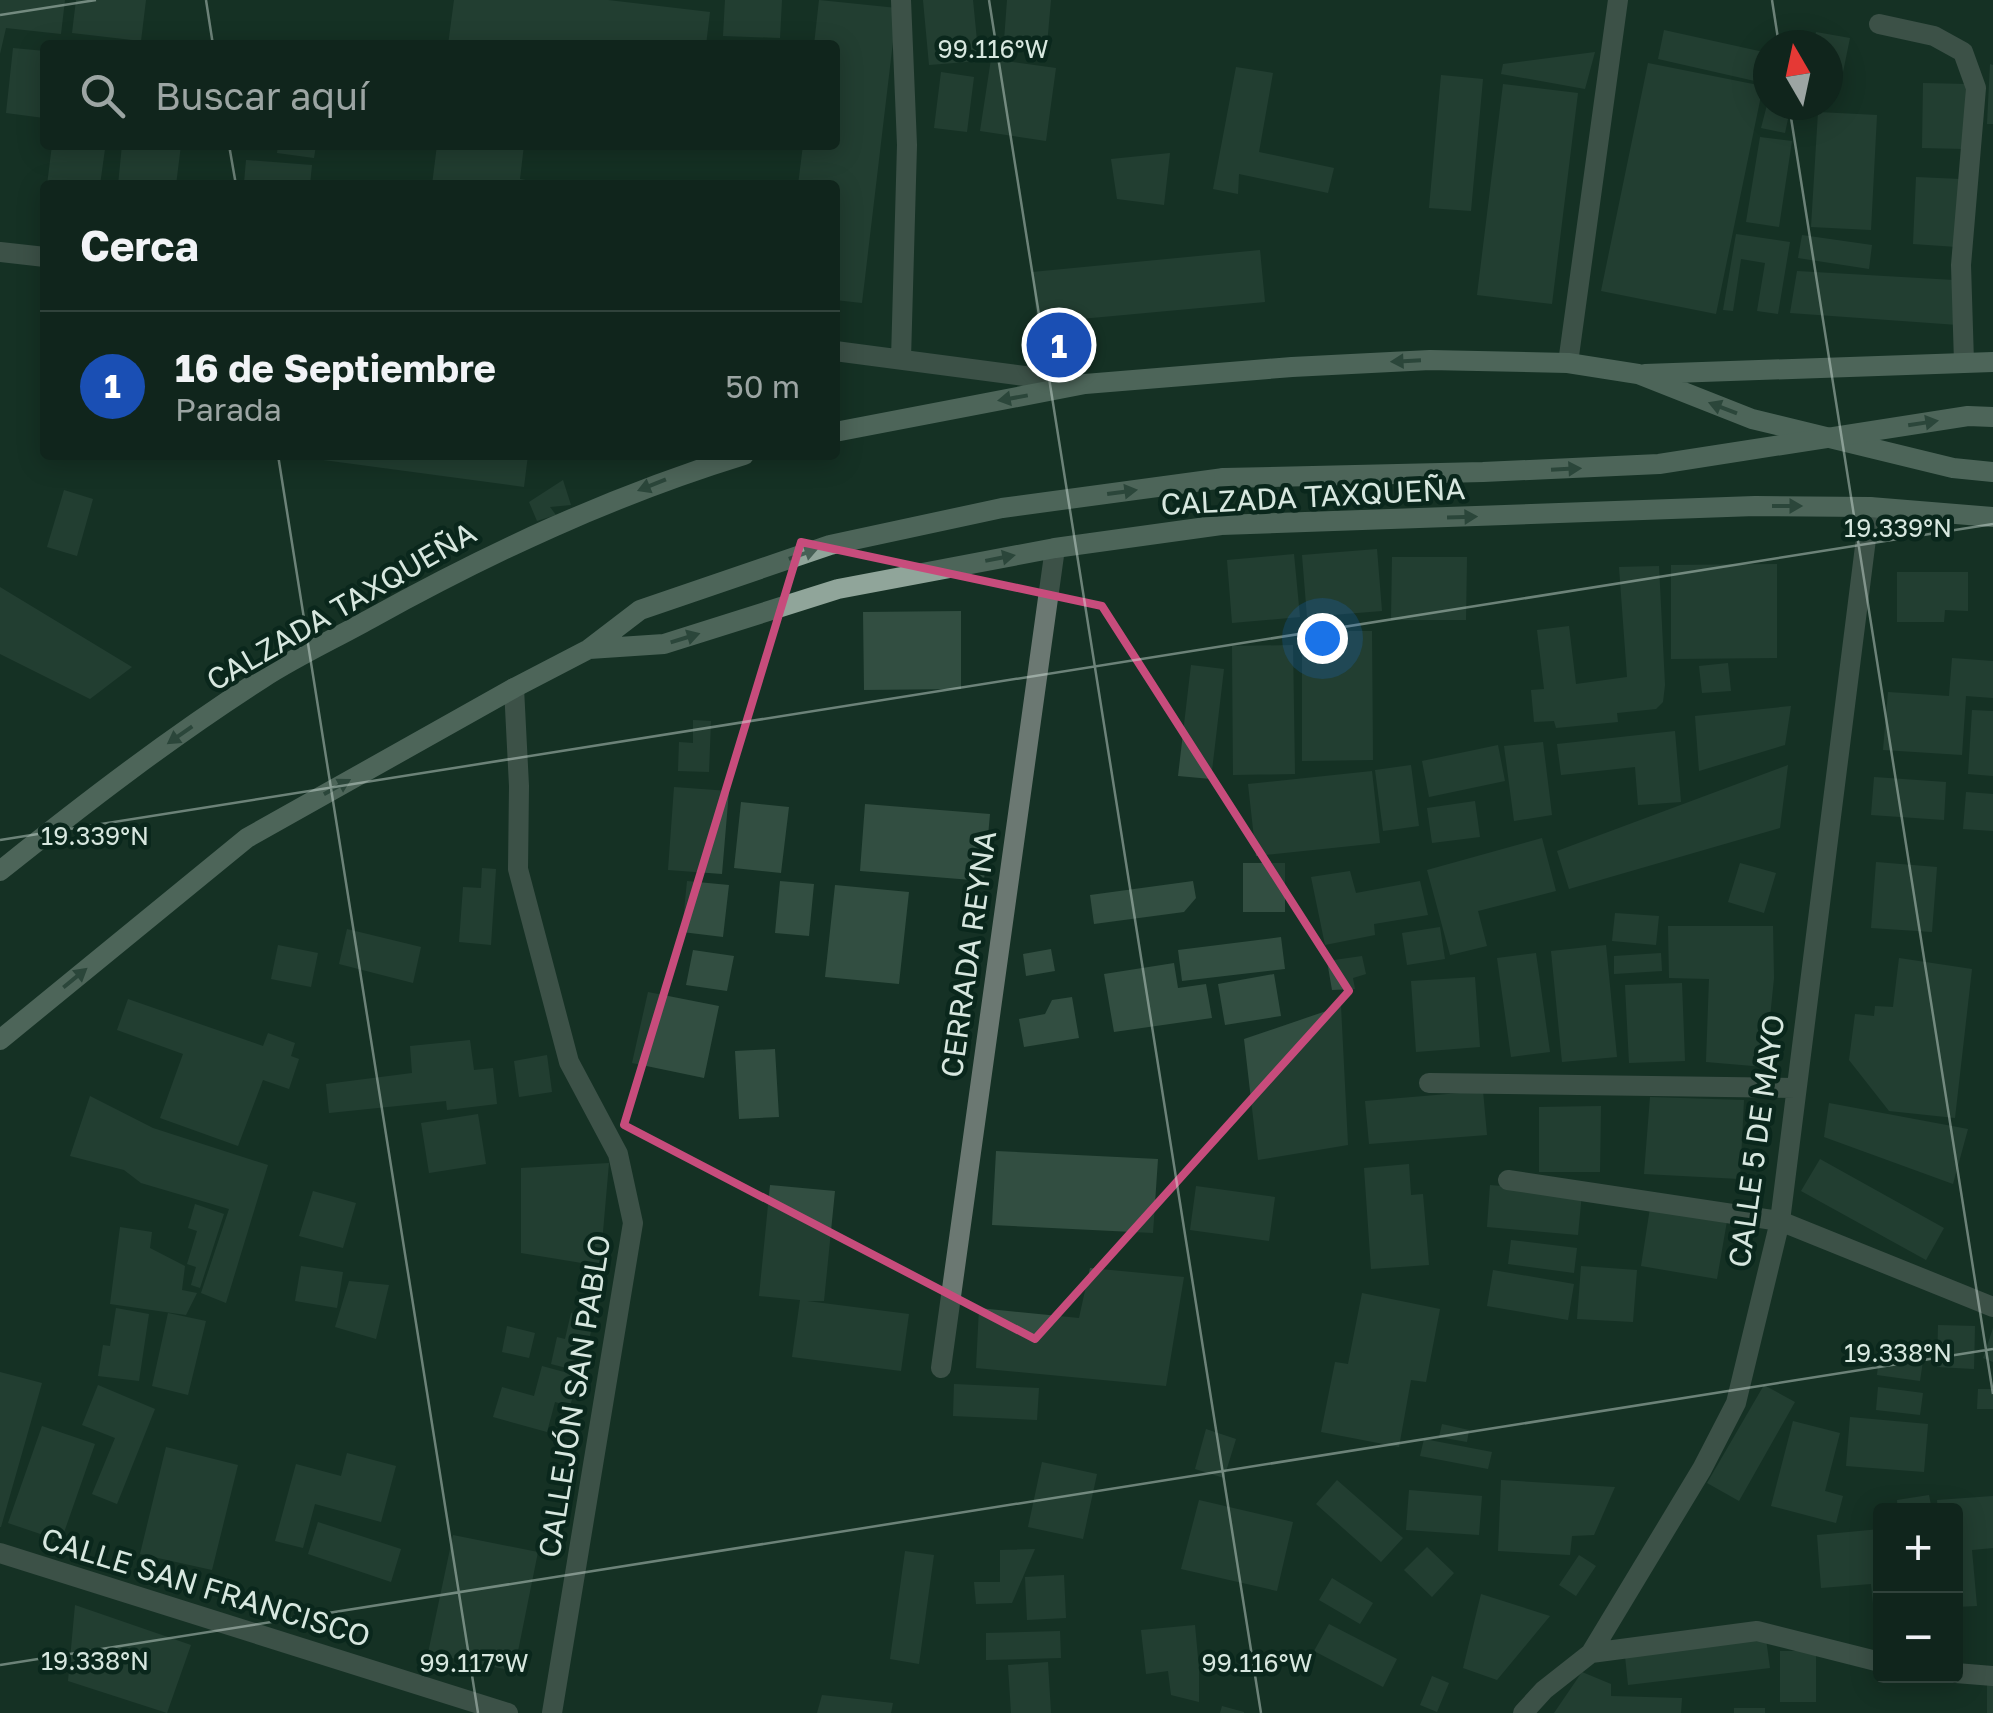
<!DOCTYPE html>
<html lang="es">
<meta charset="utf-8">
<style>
body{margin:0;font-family:"Golos Text",sans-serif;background:#192d25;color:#f1f3f6}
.controls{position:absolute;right:30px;bottom:30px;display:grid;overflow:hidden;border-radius:10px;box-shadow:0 5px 25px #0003}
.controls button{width:90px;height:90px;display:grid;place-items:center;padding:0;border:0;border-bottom:2px solid #30423b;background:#10251c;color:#f1f3f6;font:50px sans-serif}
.compass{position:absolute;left:1753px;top:30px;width:90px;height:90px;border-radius:50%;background:#10251c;box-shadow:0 5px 25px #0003;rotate:351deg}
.you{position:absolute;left:1322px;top:638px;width:35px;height:35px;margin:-25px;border:8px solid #fff;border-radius:50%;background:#1a73e8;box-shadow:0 0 0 15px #1a73e833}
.badge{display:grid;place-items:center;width:65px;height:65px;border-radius:50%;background:#8c9099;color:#fff;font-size:32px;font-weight:700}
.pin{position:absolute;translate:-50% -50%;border:5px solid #fff;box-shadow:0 2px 10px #0006}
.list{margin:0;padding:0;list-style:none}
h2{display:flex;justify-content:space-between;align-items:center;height:130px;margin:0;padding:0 40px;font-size:42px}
h2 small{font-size:32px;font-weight:400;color:#9ca5a3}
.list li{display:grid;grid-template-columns:65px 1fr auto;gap:30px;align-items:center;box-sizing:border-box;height:150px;padding:0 40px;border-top:2px solid #30423b}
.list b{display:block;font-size:38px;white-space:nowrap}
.list p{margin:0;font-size:32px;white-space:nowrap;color:#9ca5a3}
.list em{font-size:32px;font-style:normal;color:#9ca5a3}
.icon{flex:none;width:55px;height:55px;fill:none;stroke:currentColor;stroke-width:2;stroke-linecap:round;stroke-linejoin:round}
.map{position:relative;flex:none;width:1993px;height:1713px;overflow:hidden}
.search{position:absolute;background:#10251c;box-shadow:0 5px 25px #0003;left:40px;top:40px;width:800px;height:110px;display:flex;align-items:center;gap:25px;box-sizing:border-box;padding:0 35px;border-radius:10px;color:#9ca5a3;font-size:38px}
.panel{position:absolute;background:#10251c;box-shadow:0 5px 25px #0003;left:40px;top:180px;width:800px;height:280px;border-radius:10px}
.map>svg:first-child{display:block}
.building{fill:#324e41}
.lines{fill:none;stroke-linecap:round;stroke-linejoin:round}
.service{stroke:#6b7872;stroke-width:20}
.minor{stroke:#6b7872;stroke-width:20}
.secondary{stroke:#90a59a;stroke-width:20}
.secondary-bridge{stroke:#90a59a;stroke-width:20}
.oneway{fill:#466055}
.marked{fill:none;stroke:#c74c7c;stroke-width:8;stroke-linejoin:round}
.ticks{fill:none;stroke:#d7e7df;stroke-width:2.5;stroke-opacity:0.45}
.labels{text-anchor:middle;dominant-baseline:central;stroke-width:9;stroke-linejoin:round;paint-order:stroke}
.street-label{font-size:30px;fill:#d7e7df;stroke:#0a271c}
.ticks-label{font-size:25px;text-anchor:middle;fill:#d7e7df;stroke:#0a271c;stroke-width:9;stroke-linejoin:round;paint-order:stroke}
</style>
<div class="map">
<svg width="1993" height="1713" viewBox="0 0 1993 1713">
<rect width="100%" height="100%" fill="#153125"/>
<!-- building -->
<path class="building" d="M0 0H65L61 34 6 28 0 54Z
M76 0H146L141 41 72 33Z
M454 0H608L710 12 706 45H448Z
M725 0H782L780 38 723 36Z
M819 0 897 8 862 303 835 300V185H798L803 145H835V45H814Z
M923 0H973L979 61 929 65Z
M1007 0H1051L1047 45 1004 41Z
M1664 30 1768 53V84L1658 59Z
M1816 32 1850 38 1843 72 1828 71V45H1814Z
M13 48 45 51 44 118 6 113Z
M1595 52 1585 89 1501 74 1503 64Z
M991 59 1056 68 1046 141 980 131Z
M1648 63 1763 86 1716 314 1601 291Z
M1990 64 1993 65V124H1987Z
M1236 67 1273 73 1259 152 1334 168 1328 193 1239 174 1238 194 1213 189Z
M941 72 974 77 967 132 934 128Z
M1441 75 1483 79 1471 211 1429 208Z
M1923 83 1966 84 1965 149 1922 148Z
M1503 84 1578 93 1552 304 1477 295Z
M1767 105H1791L1785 133 1761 128Z
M1818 112 1877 115 1871 230 1811 227Z
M1760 137 1792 141 1779 227 1746 222Z
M52 145 105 149 100 185H47Z
M122 145H181L176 185H118Z
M278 145H316L314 158 277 153Z
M437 145H524L520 179 554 185H432Z
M1170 153 1164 205 1117 199 1111 159Z
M246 160 312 165 310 185 244 183Z
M1916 177 1960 179 1957 247 1913 244Z
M1736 234 1790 242 1778 314 1757 311 1765 263 1741 259 1733 311 1723 310Z
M1802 235 1872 245 1869 269 1798 258Z
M1260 250 1265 302 1037 323 1032 272Z
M1797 271 1954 280 1958 325 1790 313Z
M286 455H528L524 487Z
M563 480 571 505 550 507 556 515 537 521 529 502Z
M64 490 93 499 77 556 47 547Z
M1377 549 1382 611 1307 617 1302 555Z
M1294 554 1300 617 1232 623 1227 560Z
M1392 557H1467L1466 620H1391Z
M1777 564V658L1671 659V565Z
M1659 566 1665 685 1663 702 1656 709 1617 713 1618 722 1556 728 1554 721 1534 722 1531 690 1544 689 1537 630 1569 626 1576 684 1627 677 1619 567Z
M1897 572H1968V611L1945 610 1944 622H1897Z
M0 587 132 667 90 699 0 654Z
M961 611V689L864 690 863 612Z
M1302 631H1372L1373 760 1302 761Z
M1293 645 1295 774 1233 775 1232 646Z
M1952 658 1993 661V698L1966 696 1962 755 1883 750 1888 692 1949 696Z
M1728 663 1731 691 1702 693 1699 666Z
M1191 665 1224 669 1211 779 1178 776Z
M1791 706 1785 745 1699 771 1695 716Z
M1972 710 1993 711V776L1968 774Z
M693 720 711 721 709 772 678 771 679 742 693 743Z
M1675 731 1681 802 1638 805 1635 767 1561 775 1557 744Z
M1543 742 1552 815 1514 821 1504 746Z
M1498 745 1505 781 1429 797 1422 761Z
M1411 765 1419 826 1383 831 1375 770Z
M1788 765 1780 828 1569 889 1557 851Z
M1372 771 1380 843 1256 856 1248 784Z
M1874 777 1946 782 1944 820 1871 815Z
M674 787 729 791 722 874 668 870Z
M1966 792 1993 794V831L1963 829Z
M1475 801 1480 837 1432 843 1427 808Z
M741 802 789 807 781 873 734 868Z
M865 804 990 814 984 881 860 871Z
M1542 838 1556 891 1478 911 1487 946 1450 955 1427 870Z
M1876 862 1937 867 1932 932 1871 928Z
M1243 863H1285V912H1243Z
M1740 863 1776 873 1764 913 1728 902Z
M482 868 496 869 491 945 459 942 463 887 481 888Z
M1350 871 1356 893 1420 881 1428 915 1374 924 1375 935 1325 945 1311 877Z
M687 881 729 885 723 937 682 932Z
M780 881 814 884 809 936 775 933Z
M1193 881 1196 898 1184 912 1094 924 1090 895Z
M835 885 909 892 899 984 825 977Z
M1615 913 1659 916 1656 945 1612 941Z
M1668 926H1773L1774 978 1765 1067 1706 1062 1709 979 1669 978Z
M1440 927 1445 959 1407 965 1402 933Z
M347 929 421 947 413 983 339 964Z
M1281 937 1285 969 1182 981 1178 950Z
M278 945 318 953 311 987 271 979Z
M1606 945 1617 1057 1562 1062 1551 951Z
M1051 949 1055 971 1026 976 1023 954Z
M693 950 734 956 727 991 686 985Z
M1536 953 1550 1052 1511 1057 1497 958Z
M1661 953 1662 971 1614 974V956Z
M1362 956 1366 974 1353 978 1355 989 1332 990 1327 961Z
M1899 958 1972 969 1955 1118 1889 1111 1849 1060 1855 1014 1874 1016 1875 1006 1893 1007Z
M1174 963 1178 988 1206 984 1212 1018 1114 1032 1104 974Z
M1274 974 1281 1016 1225 1025 1218 984Z
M1475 977 1480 1047 1416 1052 1411 981Z
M1682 983 1685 1061 1629 1063 1625 985Z
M648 992 719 1006 704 1078 632 1063Z
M1072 997 1079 1038 1024 1047 1019 1019 1045 1014 1052 1000Z
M128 999 263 1046 268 1033 295 1043 291 1056 299 1059 289 1089 263 1080 238 1146 160 1118 183 1054 117 1030Z
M1341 1006 1348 1145 1258 1160 1244 1039Z
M470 1040 474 1070 493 1068 497 1104 447 1110 446 1101 329 1113 326 1084 412 1073 410 1046Z
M775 1049 779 1117 739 1119 735 1051Z
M547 1055 552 1092 519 1097 514 1061Z
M1483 1091 1487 1135 1369 1144 1365 1101Z
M90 1096 153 1128 268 1165 226 1303 201 1293 229 1209 141 1183 124 1170 70 1156Z
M1650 1097 1744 1100 1740 1179 1644 1174Z
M1829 1103 1968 1129 1953 1184 1824 1137Z
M1601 1106 1600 1172H1539V1107Z
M478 1114 486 1164 429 1173 421 1123Z
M996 1151 1158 1159 1153 1233 992 1225Z
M1820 1159 1944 1228 1926 1260 1801 1191Z
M609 1163 600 1266 521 1253V1168Z
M1409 1164 1411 1195 1423 1194 1429 1265 1371 1269 1364 1168Z
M770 1185 835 1191 824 1301H807L909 1314 901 1371 792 1357 800 1300 759 1296Z
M1490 1185 1582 1193 1578 1235 1487 1227Z
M1196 1186 1275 1197 1269 1241 1190 1230Z
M313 1191 356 1203 343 1248 299 1236Z
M195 1204 224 1214 200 1288 191 1285 196 1267 187 1264 197 1231 188 1228Z
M1650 1208 1727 1221 1717 1279 1641 1266Z
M120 1227 152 1232 150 1248 185 1266 182 1290 197 1293 186 1315 110 1304Z
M1511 1240 1577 1248 1574 1273 1508 1264Z
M301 1266 343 1272 337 1308 295 1301Z
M1581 1266 1637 1270 1633 1322 1577 1319Z
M1090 1268 1184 1277 1166 1386 976 1368 979 1308 1079 1318Z
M1493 1270 1574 1284 1568 1320 1487 1306Z
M349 1281 389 1285 376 1339 335 1327Z
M1362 1293 1440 1309 1426 1382 1411 1380 1399 1447 1321 1432 1335 1362 1348 1364Z
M116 1308 149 1314 139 1381 98 1376 103 1345 110 1346Z
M168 1313 206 1321 188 1395 152 1386Z
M571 1313 594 1318 582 1372 551 1364 557 1337 565 1339Z
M1938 1325 1975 1326 1974 1369 1937 1367Z
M507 1326 535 1333 529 1358 502 1352Z
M1993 1328V1362L1983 1358Z
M1880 1347 1924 1354 1920 1381 1877 1375Z
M542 1366 579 1376 570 1406 555 1402 547 1432 493 1417 502 1387 534 1396Z
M0 1372 42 1383 1 1527H0Z
M954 1384 1039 1388 1037 1420 953 1416Z
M98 1385 155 1409 117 1504 92 1494 115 1438 82 1425Z
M1764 1385 1795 1402 1739 1501 1707 1483Z
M1878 1387 1923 1393 1920 1415 1876 1410Z
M1978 1389H1993V1409H1977Z
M1850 1417 1928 1424 1924 1472 1846 1466Z
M1793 1421 1840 1433 1825 1491 1843 1496 1836 1523 1771 1506Z
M1442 1424 1469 1430 1467 1442 1439 1437Z
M42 1426 95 1444 61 1541 8 1523Z
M1206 1429 1236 1439 1224 1478 1195 1469Z
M1424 1439 1492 1452 1488 1469 1420 1456Z
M166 1447 238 1465 212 1570 140 1554Z
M347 1453 396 1466 381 1522 315 1504 303 1548 275 1541 296 1464 341 1476Z
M1042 1462 1097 1474 1083 1539 1028 1527Z
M1337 1480 1403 1538 1381 1562 1316 1504Z
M1501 1480 1615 1487 1594 1535 1572 1536 1570 1555 1498 1551Z
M1409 1490 1482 1496 1479 1535 1406 1530Z
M1929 1495 1932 1510H1898L1897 1500Z
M1993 1496V1548L1972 1550 1977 1606 1956 1607V1510H1938L1937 1500Z
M1199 1500 1293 1522 1277 1591 1181 1569Z
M318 1522 401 1549 391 1582 308 1554Z
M1880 1529V1613L1874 1614 1871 1584 1821 1588 1817 1535Z
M453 1535 538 1552 514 1671 428 1653Z
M1427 1547 1454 1573 1432 1597 1404 1570Z
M1035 1549 1012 1603 976 1604 974 1582H1000V1550Z
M905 1551 934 1555 919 1664 890 1659Z
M1579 1555 1596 1566 1576 1596 1559 1585Z
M1064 1575 1066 1618 1027 1620 1025 1577Z
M1332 1578 1373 1603 1360 1624 1319 1600Z
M1481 1594 1550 1616 1497 1680 1463 1668Z
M75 1605 191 1645 167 1713 68 1681Z
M1329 1624 1397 1659 1383 1687 1314 1651Z
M1195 1625 1199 1669V1702L1171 1695 1168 1671 1146 1674 1141 1630Z
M1060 1631 1061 1658 986 1660V1633Z
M1766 1639 1770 1668 1628 1685 1625 1656Z
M1780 1651H1816V1702H1780Z
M1048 1662 1051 1713H1011L1008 1665Z
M1582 1672 1611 1684V1696L1682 1698 1681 1713H1554Z
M1432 1676 1449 1683 1437 1712 1420 1705Z
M1987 1684H1993V1713H1987Z
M822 1695 893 1703 891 1713H817Z
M1222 1706 1244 1712V1713H1220Z
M1734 1708H1765V1713H1734Z"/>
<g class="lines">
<!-- service -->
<path class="service" d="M1879 24 1934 36 1963 52 1976 88 1961 265 1964 362
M1568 363 1618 0"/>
<!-- minor -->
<path class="minor" d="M0 252 45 257
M835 351 1078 383
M901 359 907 145 901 0
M514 688 519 786 518 869 569 1062 618 1154 633 1223 552 1713
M1429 1083 1796 1088
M1508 1180 1780 1221 1993 1307
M941 1368 1055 548
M0 1553 508 1713
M1591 1653 1757 1631 1880 1662
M1956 1673 1993 1676
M1523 1713 1544 1690 1591 1653 1702 1469 1736 1403 1780 1221 1870 507"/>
<!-- secondary -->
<path class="secondary" d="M1645 374 1993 362
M835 432 1085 384 1292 367 1430 360 1568 363 1638 374 1752 419 1953 468 1993 472
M589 649 664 644 838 589 1055 548 1221 525 1755 506 1870 507 1993 517
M0 871C85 803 171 737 263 678 297 656 334 639 370 619 491 552 611 496 744 455
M0 1040 247 838 514 688 589 649 640 610 830 545 1002 508 1224 478"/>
<!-- secondary-bridge -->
<path class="secondary-bridge" d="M1224 478 1483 472 1659 464 1968 416 1993 417"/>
</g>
<!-- one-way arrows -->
<defs><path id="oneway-solid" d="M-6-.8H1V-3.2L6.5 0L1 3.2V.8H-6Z" transform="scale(2.5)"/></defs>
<g class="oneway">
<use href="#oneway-solid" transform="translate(1406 361) rotate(177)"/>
<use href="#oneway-solid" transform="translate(1013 398) rotate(170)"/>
<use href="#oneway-solid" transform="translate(1723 408) rotate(-159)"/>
<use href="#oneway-solid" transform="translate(1923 423) rotate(-9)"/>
<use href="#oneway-solid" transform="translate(1566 469) rotate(-3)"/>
<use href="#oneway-solid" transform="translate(652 485) rotate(158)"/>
<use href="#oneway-solid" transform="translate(1122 492) rotate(-8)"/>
<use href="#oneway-solid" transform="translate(1787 506)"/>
<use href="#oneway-solid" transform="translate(1462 517) rotate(-2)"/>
<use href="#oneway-solid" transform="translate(803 554) rotate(-19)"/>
<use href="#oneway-solid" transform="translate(1000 558) rotate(-11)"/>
<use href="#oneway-solid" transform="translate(685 638) rotate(-17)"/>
<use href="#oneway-solid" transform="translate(180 735) rotate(145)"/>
<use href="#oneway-solid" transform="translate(337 787) rotate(-29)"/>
<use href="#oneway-solid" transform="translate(75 978) rotate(-39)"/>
</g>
<!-- marked area -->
<path d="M0 0H1993V1713H0ZM801 542 1102 606 1349 991 1035 1339 624 1125Z" fill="#153125" fill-opacity=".55" fill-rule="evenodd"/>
<path class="marked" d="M801 542 1102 606 1349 991 1035 1339 624 1125Z"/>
<!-- ticks -->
<path class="ticks" d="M206 0 213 45M989 0 1261 1713M1772 0 1779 45M0 15 96 0M1789 105 1993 1394M229 145 236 185M278 455 478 1713M0 840 1993 524M0 1665 1993 1349"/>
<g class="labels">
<!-- street labels -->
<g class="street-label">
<text transform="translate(1313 496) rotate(-3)">CALZADA TAXQUEÑA</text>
<text transform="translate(341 606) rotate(-30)">CALZADA TAXQUEÑA</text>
<text transform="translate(968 954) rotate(-82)">CERRADA REYNA</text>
<text transform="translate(1756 1141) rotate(-82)">CALLE 5 DE MAYO</text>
<text transform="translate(574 1396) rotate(-81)">CALLEJÓN SAN PABLO</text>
<text transform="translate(206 1587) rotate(17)">CALLE SAN FRANCISCO</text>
</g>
</g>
<g class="ticks-label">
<text x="993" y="58">99.116°W</text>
<text x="1898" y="537">19.339°N</text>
<text x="95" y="845">19.339°N</text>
<text x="1898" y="1362">19.338°N</text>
<text x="95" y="1670">19.338°N</text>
<text x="474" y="1672">99.117°W</text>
<text x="1257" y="1672">99.116°W</text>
</g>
</svg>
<div class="controls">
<button>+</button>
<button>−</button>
</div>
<svg class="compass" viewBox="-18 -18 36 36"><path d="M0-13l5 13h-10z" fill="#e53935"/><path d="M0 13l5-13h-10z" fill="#9ca5a3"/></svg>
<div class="you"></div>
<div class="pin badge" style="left:1059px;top:345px;background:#1a4fb4">1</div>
<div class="search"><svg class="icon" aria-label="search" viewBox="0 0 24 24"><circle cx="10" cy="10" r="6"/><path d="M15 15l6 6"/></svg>Buscar aquí</div>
<section class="panel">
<h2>Cerca<small></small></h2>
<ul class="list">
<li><span class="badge" style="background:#1a4fb4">1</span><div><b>16 de Septiembre</b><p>Parada</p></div><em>50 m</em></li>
</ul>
</section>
</div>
